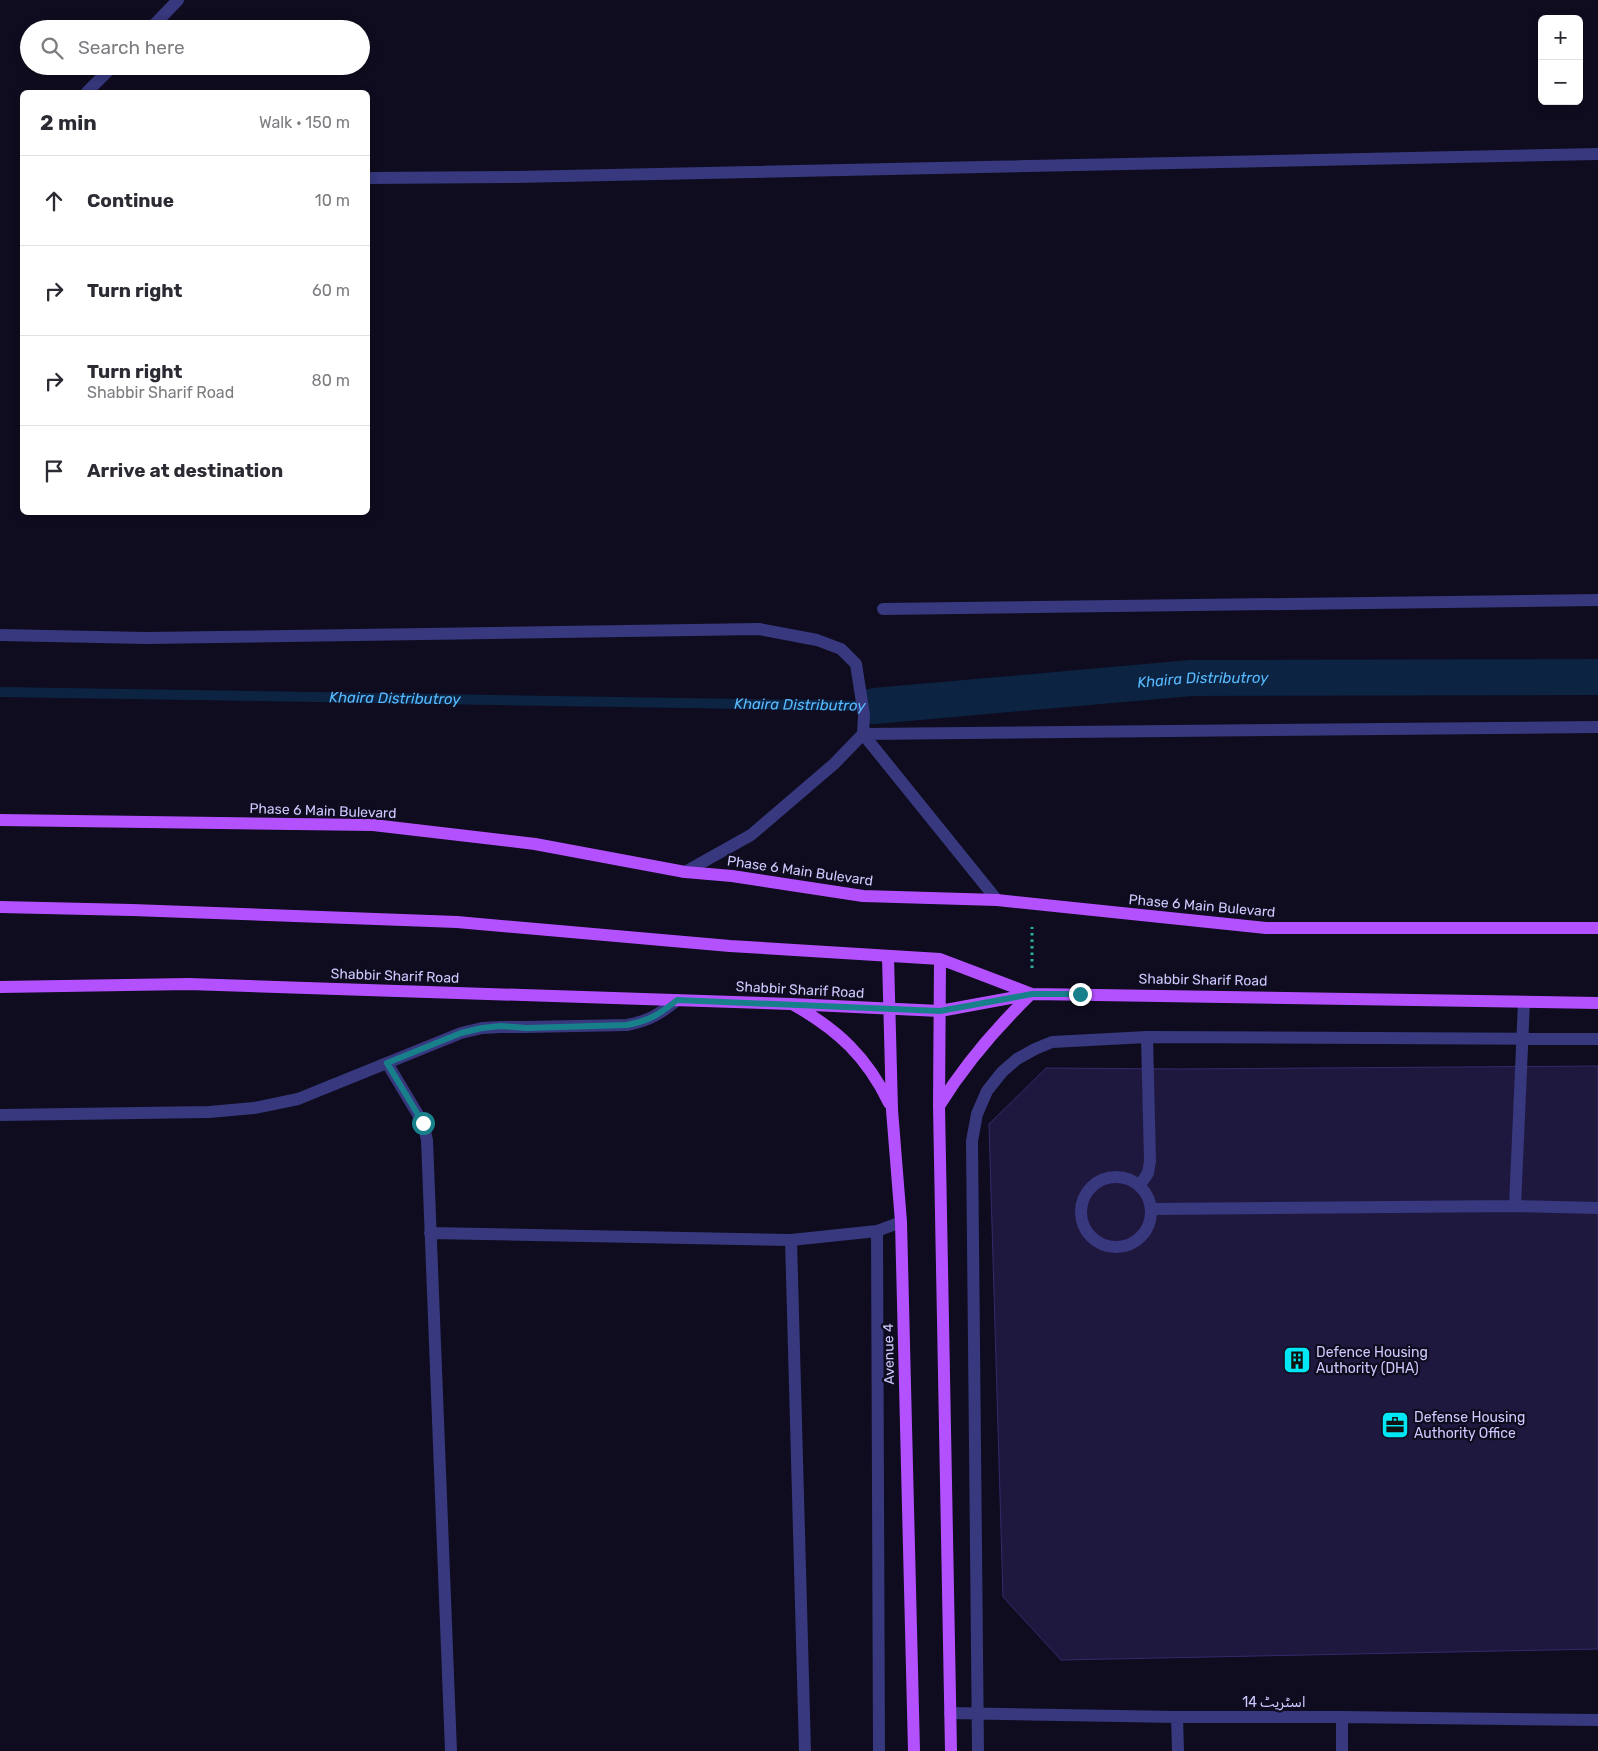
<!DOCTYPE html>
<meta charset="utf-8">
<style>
body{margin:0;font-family:Rubik,"Noto Sans Arabic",sans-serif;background:#f2f2f3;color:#2b2b33}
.controls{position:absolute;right:15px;top:15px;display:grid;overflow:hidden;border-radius:8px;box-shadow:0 2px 8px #0003}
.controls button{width:45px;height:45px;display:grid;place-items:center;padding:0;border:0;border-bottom:1px solid #e1e1e2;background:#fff;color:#2b2b33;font:25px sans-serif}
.stop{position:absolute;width:15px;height:15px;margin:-11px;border:4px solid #18808a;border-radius:50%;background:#fff}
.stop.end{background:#18808a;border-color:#fff;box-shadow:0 1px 5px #0008}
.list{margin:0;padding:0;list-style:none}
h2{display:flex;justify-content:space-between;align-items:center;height:65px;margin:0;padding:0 20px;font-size:21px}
h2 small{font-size:16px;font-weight:400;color:#7c7c81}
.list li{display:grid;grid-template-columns:32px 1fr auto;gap:15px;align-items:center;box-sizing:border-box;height:90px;padding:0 20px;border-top:1px solid #e1e1e2}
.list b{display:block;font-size:19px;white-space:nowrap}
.list p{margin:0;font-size:16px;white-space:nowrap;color:#7c7c81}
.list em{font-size:16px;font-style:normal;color:#7c7c81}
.icon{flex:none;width:28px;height:28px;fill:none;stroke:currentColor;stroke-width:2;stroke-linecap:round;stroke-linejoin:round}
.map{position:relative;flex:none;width:1598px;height:1751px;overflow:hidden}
.search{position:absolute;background:#fff;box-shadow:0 2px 8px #0003;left:20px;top:20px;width:350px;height:55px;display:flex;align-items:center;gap:12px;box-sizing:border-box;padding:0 18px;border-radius:28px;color:#7c7c81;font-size:19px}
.panel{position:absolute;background:#fff;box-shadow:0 2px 8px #0003;left:20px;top:90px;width:350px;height:425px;border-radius:8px}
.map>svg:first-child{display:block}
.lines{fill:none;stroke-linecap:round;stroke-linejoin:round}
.stream{stroke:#0c2342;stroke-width:10}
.canal{stroke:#0c2342;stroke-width:36}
.building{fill:#1e183f;stroke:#342a6b}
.path{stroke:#2dafa0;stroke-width:3;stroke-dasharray:2.5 4;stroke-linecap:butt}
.minor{stroke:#37387d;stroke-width:12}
.major{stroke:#b451ff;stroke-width:12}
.route{stroke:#18808a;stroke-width:6}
.labels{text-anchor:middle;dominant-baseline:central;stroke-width:4.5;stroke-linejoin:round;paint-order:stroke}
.street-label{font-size:14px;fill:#cdc9ff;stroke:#0e0c1e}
.poi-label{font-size:14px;fill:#cdc9ff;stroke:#0e0c1e;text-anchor:start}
.water-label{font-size:15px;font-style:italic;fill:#58baff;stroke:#0e0c1e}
</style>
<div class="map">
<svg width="1598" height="1751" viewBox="0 0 1598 1751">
<rect width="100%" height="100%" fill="#0e0c1e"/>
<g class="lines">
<!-- stream -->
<path class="stream" id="s1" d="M0 692 874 706"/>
<!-- canal -->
<path class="canal" id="s2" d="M874 706 1191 678 1598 677"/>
</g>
<!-- building -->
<path class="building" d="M1598 1066V1649L1061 1660 1003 1597 989 1124 1046 1068 1180 1069Z"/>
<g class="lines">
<!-- path -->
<path class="path" d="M1032 968V927"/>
<!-- minor -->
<path class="minor" d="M150 29 178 0
M87 92 113 66
M368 178 515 177 1598 154
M883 609 1598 600
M0 635 146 638 759 629 817 640 841 649 856 664 864 715 863 734 834 764 751 835 685 872
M863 734 1598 727
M863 734 997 900
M387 1063 423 1123 427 1140 451 1751
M0 1115 209 1112 254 1108 298 1099 461 1033 482 1028 501 1027H526L627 1025C649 1021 660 1014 677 1000
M1081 1212a35 35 0 1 1 70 0a35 35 0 1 1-70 0Z
M1140 1185 1148 1173 1150 1161 1147 1037
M1515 1206 1524 1002
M1152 1209 1515 1206 1598 1208
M430 1233 791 1240
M950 1713 1177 1717H1342L1598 1720
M1177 1717 1178 1751
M1342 1717V1751
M805 1751 791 1240 877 1231
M879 1751 877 1231 901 1222
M978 1751 972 1141 977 1114 987 1091 1002 1072 1017 1059 1035 1049 1052 1042 1147 1037 1598 1039"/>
<!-- major -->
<path class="major" d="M0 820 373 825 535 844 685 872 732 876 863 896 997 900 1266 928H1598
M0 907 132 910 457 922 730 946 940 959 1032 994
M888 957 892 1110 901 1222 914 1751
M940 959 939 1106 951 1751
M0 987 189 984 791 1004 940 1011 1032 994 1598 1003
M794 1005C838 1030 867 1057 889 1103
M939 1106C965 1064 996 1028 1031 994"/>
</g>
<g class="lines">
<!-- route -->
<path class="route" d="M423 1123 387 1063 461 1033 482 1028 501 1026 526 1028 627 1025C649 1021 660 1014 677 1000L940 1011 1032 994H1080"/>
</g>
<!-- icons -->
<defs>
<g id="building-square" transform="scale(1.4375)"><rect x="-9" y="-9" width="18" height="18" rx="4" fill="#01e8f4" stroke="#0e0c1e"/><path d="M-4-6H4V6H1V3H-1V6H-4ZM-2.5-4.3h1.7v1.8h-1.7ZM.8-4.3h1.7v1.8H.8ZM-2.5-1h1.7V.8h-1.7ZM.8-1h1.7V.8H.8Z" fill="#111"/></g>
<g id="office-square" transform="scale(1.4375)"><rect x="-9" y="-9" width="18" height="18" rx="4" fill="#01e8f4" stroke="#0e0c1e"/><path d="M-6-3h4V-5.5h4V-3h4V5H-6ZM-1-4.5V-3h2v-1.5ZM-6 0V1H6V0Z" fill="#111"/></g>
</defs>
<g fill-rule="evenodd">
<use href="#building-square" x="1297" y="1360"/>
<use href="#office-square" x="1395" y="1425"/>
</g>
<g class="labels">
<!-- street labels -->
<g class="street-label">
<text transform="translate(323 811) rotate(2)">Phase 6 Main Bulevard</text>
<text transform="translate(800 871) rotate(8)">Phase 6 Main Bulevard</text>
<text transform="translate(1202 906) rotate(5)">Phase 6 Main Bulevard</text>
<text transform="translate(395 976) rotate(2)">Shabbir Sharif Road</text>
<text transform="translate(1203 980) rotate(1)">Shabbir Sharif Road</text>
<text transform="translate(800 990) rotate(3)">Shabbir Sharif Road</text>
<text transform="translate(889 1354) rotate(-91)">Avenue 4</text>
<text x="1274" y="1702">اسٹریٹ 14</text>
</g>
<!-- poi labels -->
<g class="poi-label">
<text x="1316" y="1352">Defence Housing<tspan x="1316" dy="16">Authority (DHA)</tspan></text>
<text x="1414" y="1417">Defense Housing<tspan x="1414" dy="16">Authority Office</tspan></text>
</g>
<!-- water labels -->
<g class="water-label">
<text stroke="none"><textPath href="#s2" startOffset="330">Khaira Distributroy</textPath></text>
<text stroke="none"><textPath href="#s1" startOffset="395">Khaira Distributroy</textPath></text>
<text stroke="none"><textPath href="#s1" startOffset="800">Khaira Distributroy</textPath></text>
</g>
</g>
</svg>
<div class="controls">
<button>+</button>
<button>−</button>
</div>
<div class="stop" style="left:423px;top:1123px"></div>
<div class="stop end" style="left:1080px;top:994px"></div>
<div class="search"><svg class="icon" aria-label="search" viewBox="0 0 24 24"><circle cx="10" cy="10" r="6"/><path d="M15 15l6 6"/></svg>Search here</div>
<section class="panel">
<h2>2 min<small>Walk · 150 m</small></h2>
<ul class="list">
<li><svg class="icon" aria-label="ahead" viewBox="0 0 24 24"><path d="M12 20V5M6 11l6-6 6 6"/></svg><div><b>Continue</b></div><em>10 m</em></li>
<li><svg class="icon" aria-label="right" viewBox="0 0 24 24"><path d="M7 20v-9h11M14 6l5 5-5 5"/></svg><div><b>Turn right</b></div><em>60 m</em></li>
<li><svg class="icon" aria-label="right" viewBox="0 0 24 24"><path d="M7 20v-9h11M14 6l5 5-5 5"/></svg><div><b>Turn right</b><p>Shabbir Sharif Road</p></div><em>80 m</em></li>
<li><svg class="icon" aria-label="arrive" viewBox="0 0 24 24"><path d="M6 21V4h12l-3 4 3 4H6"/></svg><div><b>Arrive at destination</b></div></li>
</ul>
</section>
</div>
